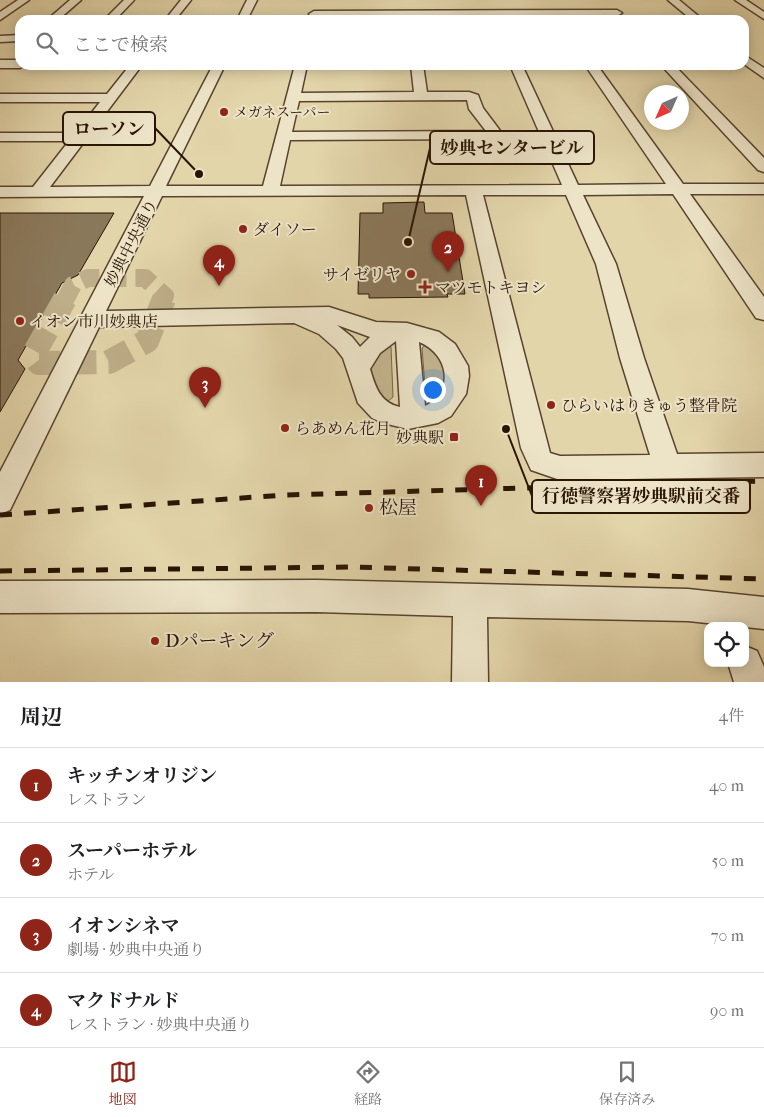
<!DOCTYPE html>
<html lang="ja">
<meta charset="utf-8">
<style>
body{margin:0;font-family:"IM FELL French Canon","Noto Serif JP",serif;background:#f6f6f6;color:#202124}
.controls{position:absolute;right:15px;bottom:15px;display:grid;overflow:hidden;border-radius:10px;box-shadow:0 2px 12px #0003}
.controls button{width:45px;height:45px;display:grid;place-items:center;padding:0;border:0;border-bottom:1px solid #e0e0e0;background:#fff;color:#202124;font:25px sans-serif}
.compass{position:absolute;left:644px;top:85px;width:45px;height:45px;border-radius:50%;background:#fff;box-shadow:0 2px 12px #0003;rotate:225deg}
.you{position:absolute;left:432px;top:389px;width:18px;height:18px;margin:-12px;border:4px solid #fff;border-radius:50%;background:#1a73e8;box-shadow:0 0 0 8px #1a73e833}
.badge{display:grid;place-items:center;width:32px;height:32px;border-radius:50%;background:#8f2418;color:#fff;font-size:16px;font-weight:700}
.pin{position:absolute;translate:-50% -41px;filter:drop-shadow(0 1px 2px #0008)}
.pin::after{content:'';position:absolute;top:26px;width:18px;height:15px;background:inherit;clip-path:polygon(0 0,100% 0,50% 100%)}
.list{margin:0;padding:0;list-style:none}
h2{display:flex;justify-content:space-between;align-items:center;height:65px;margin:0;padding:0 20px;font-size:21px}
h2 small{font-size:16px;font-weight:400;color:#757577}
.list li{display:grid;grid-template-columns:32px 1fr auto;gap:15px;align-items:center;box-sizing:border-box;height:75px;padding:0 20px;border-top:1px solid #e0e0e0}
.list b{display:block;font-size:19px;white-space:nowrap}
.list p{margin:0;font-size:16px;white-space:nowrap;color:#757577}
.list em{font-size:16px;font-style:normal;color:#757577}
.icon{flex:none;width:28px;height:28px;fill:none;stroke:currentColor;stroke-width:2;stroke-linecap:round;stroke-linejoin:round}
.map{position:relative;flex:none;width:764px;height:682px;overflow:hidden}
.search{position:absolute;background:#fff;box-shadow:0 2px 12px #0003;left:15px;right:15px;top:15px;height:55px;display:flex;align-items:center;gap:12px;box-sizing:border-box;padding:0 18px;border-radius:15px;color:#757577;font-size:19px}
.sheet{height:365px;background:#fff}
nav{display:flex;justify-content:space-around;align-items:center;box-sizing:border-box;height:70px;border-top:1px solid #e0e0e0;background:#fff;font-size:14px;color:#757577}
nav a{display:grid;justify-items:center;gap:2px}
nav .on{color:#8f2418}
.map>svg:first-child{display:block}
.green{fill:#c3b48e;stroke:#766449}
.building{fill:#8a785a;stroke:#291404}
.lines{fill:none;stroke-linecap:round;stroke-linejoin:round}
.minor-tunnel-far1{stroke:#beae89;stroke-width:18;stroke-dasharray:18 9;stroke-linecap:butt}
.minor-tunnel{stroke:#beae89;stroke-width:24;stroke-dasharray:24 12;stroke-linecap:butt}
.minor-casing{stroke:#58442e;stroke-width:3}
.minor{fill:#ede4c8;fill-rule:evenodd}
.rail{stroke:#291404;stroke-width:5;stroke-dasharray:12 12;stroke-linecap:butt}
.poi-dot{fill:#8f2418;stroke:#ede4c8;stroke-width:2}
.labels{text-anchor:middle;dominant-baseline:central;stroke-width:4;stroke-linejoin:round;paint-order:stroke}
.far-poi-label{font-size:14px;fill:#291404;stroke:#ede4c8;text-anchor:start}
.poi-label{font-size:16px;fill:#291404;stroke:#ede4c8;text-anchor:start}
.street-label{font-size:16px;fill:#291404;stroke:#ede4c8}
.near-poi-label{font-size:19px;fill:#291404;stroke:#ede4c8;text-anchor:start}
.leader{fill:none;stroke:#291404;stroke-width:2}
.callout-dot{fill:#291404;stroke:#ede4c8;stroke-width:2}
.callout{fill:#ede4c8;stroke:#291404;stroke-width:2}
.callout-label{font-size:18px;text-anchor:middle;font-weight:bold;fill:#291404}
</style>
<div class="map">
<svg width="764" height="682" viewBox="0 0 764 682">
<rect width="100%" height="100%" fill="#e3d5aa"/>
<filter id="stains"><feTurbulence type="fractalNoise" baseFrequency=".004" numOctaves="4"/><feColorMatrix values="0 0 0 0 .2 0 0 0 0 .09 0 0 0 0 .02 0 0 0 .5 -.17"/></filter>
<radialGradient id="worn" r=".72"><stop offset=".6" stop-color="#630" stop-opacity="0"/><stop offset="1" stop-color="#630" stop-opacity=".3"/></radialGradient>
<!-- green -->
<path class="green" d="M385 343 391 347 393 397 386 403C360 371 364 377 385 343Z
M428 343 438 350 450 380 434 404 426 398 422 348Z"/>
<!-- building -->
<path class="building" d="M424 202 425 213H452L465 294H447L448 297 369 298V294H358L360 213H383V203Z
M0 213H114L78 275 62 283 18 360 25 369 0 412Z"/>
<g class="lines">
<!-- minor-tunnel-far1 -->
<path class="minor-tunnel-far1" d="M65 300 73 285 88 278H145L165 296 163 300"/>
<!-- minor-tunnel -->
<path class="minor-tunnel" d="M65 299 33 355 39 363 109 362 147 341 164 299"/>
<!-- minor casing -->
<g class="minor-casing">
<path id="minor" d="M18 0H29L0 20V12Z
M70 0H81L58 20H47Z
M124 0H134L115 20H104Z
M181 0H191L175 20H165Z
M247 0H257L247 20H237Z
M668 0H679L703 20H692Z
M735 0H746L764 12V19Z
M314 11 617 10 622 13 617 16H310L309 14Z
M20 35V41L0 42V36Z
M744 55 764 68V78L744 64Z
M0 60H20V65H25L20 68H0Z
M130 65H142L50 187 150 186 213 65H225L166 186H263L295 65H307L301 93 414 92 411 65H423L427 92H469L478 95 483 108 501 132 497 138 492 139 290 140 280 186 562 185 510 65H522L578 185 666 184 585 65H597L683 184H764V194H690L764 297V320L756 318 673 194 583 195 616 264 644 358 677 454 764 453V477L560 480 531 470 521 448 466 195 162 196 106 311 329 307 376 322 407 323 439 332 455 344 468 366 469 376 466 394 451 416 438 423 408 429 383 423 372 418 358 403 343 358 336 349 319 334 294 323 99 327 10 510 0 514V472L144 196 0 197V187H33L69 141H0V133H76L100 102H0V94H107ZM467 100 469 109 486 131 292 132 299 101ZM483 195H566L596 264 620 358 650 455 560 456 550 453ZM337 325 370 337 360 347 352 337ZM396 341 400 407C380 403 375 386 370 369L380 353ZM419 342C449 354 455 392 425 406Z
M661 65H674L764 158V172L758 170Z
M317 580 688 589 764 597V629L688 621 487 617 488 682H452L453 616 317 612 0 613V581Z
M745 646 757 651 764 667V682H734L728 663H745Z"/>
</g>
<!-- minor -->
<use href="#minor" class="minor"/>
<!-- rail -->
<path class="rail" d="M0 515 285 495 764 481
M0 571 352 567 764 579"/>
</g>
<!-- markers -->
<g class="poi-dot">
<circle cx="224" cy="112" r="5"/>
<circle cx="243" cy="229" r="5"/>
<circle cx="411" cy="274" r="5"/>
<path d="M422.5 279.5h5v5h5v5h-5v5h-5v-5h-5v-5h5z"/>
<circle cx="20" cy="321" r="5"/>
<circle cx="551" cy="405" r="5"/>
<circle cx="285" cy="428" r="5"/>
<rect x="449" y="432" width="10" height="10" rx="2.5"/>
<circle cx="369" cy="508" r="5"/>
<circle cx="155" cy="641" r="5"/>
</g>
<g class="labels">
<!-- far-poi labels -->
<g class="far-poi-label">
<text x="234" y="112">メガネスーパー</text>
</g>
<!-- poi labels -->
<g class="poi-label">
<text x="253" y="229">ダイソー</text>
<text x="401" y="274" text-anchor="end">サイゼリヤ</text>
<text x="435" y="287">マツモトキヨシ</text>
<text x="30" y="321">イオン市川妙典店</text>
<text x="561" y="405">ひらいはりきゅう整骨院</text>
<text x="295" y="428">らあめん花月</text>
<text x="444" y="437" text-anchor="end">妙典駅</text>
</g>
<!-- street labels -->
<g class="street-label">
<text transform="translate(131 243) rotate(-63)">妙典中央通り</text>
</g>
<!-- near-poi labels -->
<g class="near-poi-label">
<text x="379" y="508">松屋</text>
<text x="165" y="641">Dパーキング</text>
</g>
</g>
<!-- callouts -->
<path class="leader" d="M199 174L155 128M408 242L430 148M506 429L532 496"/>
<g class="callout-dot">
<circle cx="199" cy="174" r="5"/>
<circle cx="408" cy="242" r="5"/>
<circle cx="506" cy="429" r="5"/>
</g>
<g class="callout">
<rect x="63" y="112" width="92" height="33" rx="5"/>
<rect x="430" y="131" width="164" height="33" rx="5"/>
<rect x="532" y="480" width="218" height="33" rx="5"/>
</g>
<g class="callout-label">
<text x="109" y="135">ローソン</text>
<text x="512" y="154">妙典センタービル</text>
<text x="641" y="502">行徳警察署妙典駅前交番</text>
</g>
<rect width="100%" height="100%" filter="url(#stains)"/>
<rect width="100%" height="100%" fill="url(#worn)"/>
</svg>
<div class="controls">
<button><svg class="icon" aria-label="locate" viewBox="0 0 24 24"><circle cx="12" cy="12" r="6"/><path d="M12 2v4M12 18v4M2 12h4M18 12h4"/></svg></button>
</div>
<svg class="compass" viewBox="-18 -18 36 36"><path d="M0-13l5 13h-10z" fill="#e53935"/><path d="M0 13l5-13h-10z" fill="#757577"/></svg>
<div class="you"></div>
<div class="pin badge" style="left:481px;top:506px">1</div>
<div class="pin badge" style="left:448px;top:272px">2</div>
<div class="pin badge" style="left:205px;top:408px">3</div>
<div class="pin badge" style="left:219px;top:286px">4</div>
<div class="search"><svg class="icon" aria-label="search" viewBox="0 0 24 24"><circle cx="10" cy="10" r="6"/><path d="M15 15l6 6"/></svg>ここで検索</div>
</div>
<section class="sheet">
<h2>周辺<small>4件</small></h2>
<ul class="list">
<li><span class="badge">1</span><div><b>キッチンオリジン</b><p>レストラン</p></div><em>40 m</em></li>
<li><span class="badge">2</span><div><b>スーパーホテル</b><p>ホテル</p></div><em>50 m</em></li>
<li><span class="badge">3</span><div><b>イオンシネマ</b><p>劇場 · 妙典中央通り</p></div><em>70 m</em></li>
<li><span class="badge">4</span><div><b>マクドナルド</b><p>レストラン · 妙典中央通り</p></div><em>90 m</em></li>
</ul>
</section>
<nav>
<a class="on"><svg class="icon" aria-label="map" viewBox="0 0 24 24"><path d="M3 6l6-2 6 2 6-2v14l-6 2-6-2-6 2zM9 4v14M15 6v14"/></svg>地図</a>
<a><svg class="icon" aria-label="directions" viewBox="0 0 24 24"><path d="M12 3l9 9-9 9-9-9zM9 14v-3h6M13 9l2 2-2 2"/></svg>経路</a>
<a><svg class="icon" aria-label="saved" viewBox="0 0 24 24"><path d="M7 4h10v16l-5-4-5 4z"/></svg>保存済み</a>
</nav>
